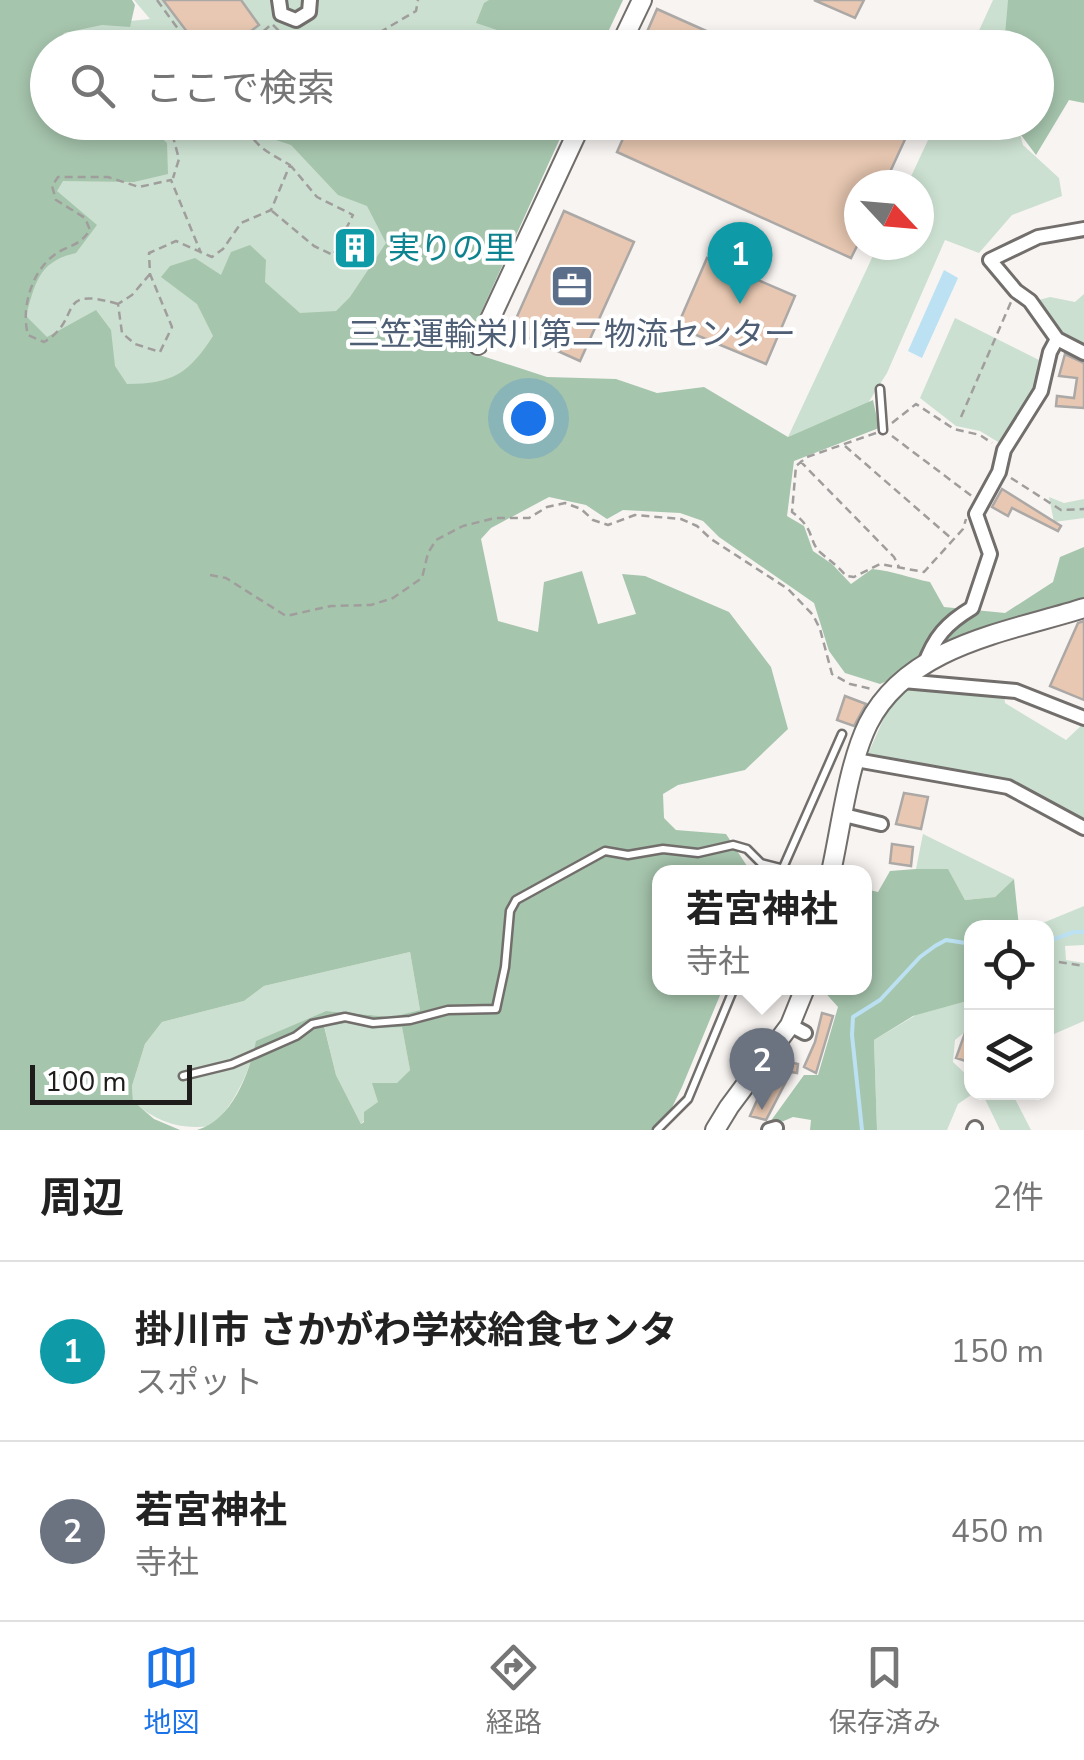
<!DOCTYPE html>
<html lang="ja">
<meta charset="utf-8">
<style>
body{margin:0;font-family:"Nunito Sans","Noto Sans JP",sans-serif;background:#f2f2f2;color:#222}
.controls{position:absolute;right:30px;bottom:30px;display:grid;overflow:hidden;border-radius:20px;box-shadow:0 5px 15px #0003}
.controls button{width:90px;height:90px;display:grid;place-items:center;padding:0;border:0;border-bottom:2px solid #e0e0e0;background:#fff;color:#222;font:50px sans-serif}
.compass{position:absolute;left:844px;top:170px;width:90px;height:90px;border-radius:50%;background:#fff;box-shadow:0 5px 15px #0003;rotate:116deg}
.scale{position:absolute;left:30px;bottom:25px;width:162px;box-sizing:border-box;padding-left:10px;border:5px solid #1e1d1c;border-top:0;font-size:28px;line-height:35px;white-space:nowrap;color:#1e1d1c;-webkit-text-stroke:8px #fff;paint-order:stroke}
.you{position:absolute;left:528px;top:418px;width:35px;height:35px;margin:-25px;border:8px solid #fff;border-radius:50%;background:#1a73e8;box-shadow:0 0 0 15px #1a73e833}
.badge{display:grid;place-items:center;width:65px;height:65px;border-radius:50%;background:#1a73e8;color:#fff;font-size:32px;font-weight:700}
.pin{position:absolute;translate:-50% -82px;filter:drop-shadow(0 2px 5px #0008)}
.pin::after{content:'';position:absolute;top:52px;width:35px;height:30px;background:inherit;clip-path:polygon(0 0,100% 0,50% 100%)}
.popup{position:absolute;left:652px;top:865px;width:220px;height:130px;box-sizing:border-box;display:grid;place-content:center;border-radius:20px;background:#fff;filter:drop-shadow(0 2px 8px #0005);font-size:32px;white-space:nowrap;color:#767676}
.popup b{font-size:38px;color:#222}
.popup::after{content:'';position:absolute;left:50%;top:100%;margin-left:-20px;border:20px solid transparent;border-top-color:#fff}
.list{margin:0;padding:0;list-style:none}
h2{display:flex;justify-content:space-between;align-items:center;height:130px;margin:0;padding:0 40px;font-size:42px}
h2 small{font-size:32px;font-weight:400;color:#767676}
.list li{display:grid;grid-template-columns:65px 1fr auto;gap:30px;align-items:center;box-sizing:border-box;height:180px;padding:0 40px;border-top:2px solid #e0e0e0}
.list b{display:block;font-size:38px;white-space:nowrap}
.list p{margin:0;font-size:32px;white-space:nowrap;color:#767676}
.list em{font-size:32px;font-style:normal;color:#767676}
.icon{flex:none;width:55px;height:55px;fill:none;stroke:currentColor;stroke-width:2;stroke-linecap:round;stroke-linejoin:round}
.map{position:relative;flex:none;width:1084px;height:1130px;overflow:hidden}
.search{position:absolute;background:#fff;box-shadow:0 5px 15px #0003;left:30px;right:30px;top:30px;height:110px;display:flex;align-items:center;gap:25px;box-sizing:border-box;padding:0 35px;border-radius:55px;color:#767676;font-size:38px}
.sheet{height:490px;background:#fff}
nav{display:flex;justify-content:space-around;align-items:center;box-sizing:border-box;height:140px;border-top:2px solid #e0e0e0;background:#fff;font-size:28px;color:#767676}
nav a{display:grid;justify-items:center;gap:5px}
nav .on{color:#1a73e8}
.map>svg:first-child{display:block}
.green{fill:#cbe0d0}
.forest{fill:#a6c5ad;fill-rule:evenodd}
.water{fill:#bbe1f3}
.lines{fill:none;stroke-linecap:round;stroke-linejoin:round}
.stream{stroke:#bbe1f3;stroke-width:4}
.building{fill:#e8c8b2;stroke:#aba8a6;stroke-width:2.5}
.lane-casing{stroke:#716e6c;stroke-width:11}
.street-casing{stroke:#716e6c;stroke-width:18}
.secondary-casing{stroke:#716e6c;stroke-width:22}
.path{stroke:#a09e9c;stroke-width:2.5;stroke-dasharray:8 5;stroke-linecap:butt}
.lane{stroke:#fff;stroke-width:6}
.street{stroke:#fff;stroke-width:12}
.secondary{stroke:#fff;stroke-width:18}
.labels{text-anchor:middle;dominant-baseline:central;stroke-width:8;stroke-linejoin:round;paint-order:stroke}
.culture-label{font-size:32px;fill:#0d838f;stroke:#fff;text-anchor:start}
.service-label{font-size:32px;fill:#4e5e75;stroke:#fff}
</style>
<div class="map">
<svg width="1084" height="1130" viewBox="0 0 1084 1130">
<rect width="100%" height="100%" fill="#f8f4f2"/>
<!-- green -->
<path class="green" d="M134 0H536L530 47 52 48 51 29 150 19Z
M993 0H1013L1008 47 971 48Z
M148 123H402L367 188 403 249 344 327 231 346 154 397 35 365 7 283 41 159 153 162Z
M936 123H1017L1023 145 1059 178 1062 196 1012 215 979 253 945 240 887 373 868 403 788 437 878 245H919V185H907Z
M1084 294V346L1056 332 1035 301 1050 297 1075 302Z
M955 318 1043 362 1040 388 1003 445 980 431 956 426 920 398Z
M1049 497 1064 503 1084 499V518L1054 522Z
M910 687 1004 695 1005 703 1066 740 1084 723V822L1017 784 867 756 892 700Z
M923 834 1014 879 995 897 965 900 948 870 916 869Z
M1084 906V945L1065 946 1066 960 1084 963V1021L1047 1037 1046 928 1033 927Z
M410 952 420 1010 393 1017 326 1011 257 1041C249 1071 235 1105 211 1126 179 1130 158 1122 133 1102L132 1086 145 1044 162 1022 244 1001 264 986Z
M971 1000V1027L955 1040 953 1062 971 1079 974 1093 958 1104 947 1130H877L874 1040 916 1015Z
M347 1023 371 1028 402 1026 410 1070 361 1124 336 1075 324 1025Z
M982 1093H1012L1031 1130H1000Z"/>
<!-- forest -->
<path class="forest" d="M0 0H132L135 5 130 27 102 25 64 33 60 47 48 48V122L145 123 167 143 168 174 134 182 63 181 57 191 97 225 76 253C39 261 35 283 26 316L47 337 96 310 111 330 115 366 127 384C173 384 189 373 213 336L197 304 161 277 170 266 195 258 221 275 231 252 250 245 266 260 265 282 300 313 336 311 350 297 386 243 367 206 338 195 291 145 270 138 268 123H355L366 130 368 122 567 123 464 350 547 377 616 379 657 393 704 387 788 437 873 400 879 428 794 461 787 516 804 526 813 551 832 564 851 584 872 569C893 571 910 578 930 582L944 607 1005 613 1053 582 1060 557 1084 547V601L880 684 845 673 829 651 814 603 719 537 703 521 680 513 623 510 607 519 586 505 549 497 491 528 481 539 498 621 538 632 544 582 582 571 598 624 636 614 622 574 645 576 729 612 771 667 788 729 745 770 678 785 663 794 664 818 676 830 726 834 751 872H660V988H723L682 1087 661 1130H197C232 1120 249 1074 256 1041L326 1011 392 1017 420 1010 410 952 264 986 244 1001 162 1022 145 1044 132 1086 133 1101 154 1119 180 1130H0ZM347 1023 371 1028 402 1027 410 1070 397 1083H372L378 1102 364 1112V1122L361 1124 336 1075 324 1026Z
M489 0H623L601 47 511 48 506 33 476 23 484 3Z
M1008 0H1084V103L1069 100 1036 155 1012 123 1036 122V48L1004 47Z
M916 869H948L965 900 995 897 1014 879 1019 927 972 928 971 1000 913 1016 874 1040 877 1130H810L811 1120 793 1117 765 1129 804 1075H818L838 1007 821 988H864L865 889 878 892 890 871Z"/>
<!-- water -->
<path class="water" d="M944 270 958 278 922 358 908 351Z"/>
<g class="lines">
<!-- stream -->
<path class="stream" d="M1046 942 1074 932H1084
M862 1130 852 1035 853 1017 880 1000 920 957 935 946 946 940 972 944"/>
</g>
<!-- building -->
<path class="building" d="M163 0H241L259 25 228 48H195L189 38 191 37Z
M814 0H864L855 18Z
M657 9 722 38 743 48H640Z
M598 122H913L884 185H859V242L851 258 617 152 625 134Z
M564 211 634 242 580 361 511 330Z
M353 233 369 240 358 264 341 256Z
M707 258 795 296 766 364 677 327Z
M1065 354 1084 363V408L1056 406 1057 396 1074 398 1077 378 1059 376Z
M1002 489 1061 526 1058 531 1012 508 1008 516 992 507Z
M1084 621V700L1050 686 1078 623Z
M845 696 866 704 854 726 837 720Z
M904 793 928 797 921 829 896 824Z
M892 844 913 847 911 866 890 863Z
M822 1013 833 1016 816 1073 804 1067 815 1042Z
M970 1019H972V1063L956 1058Z
M784 1061 798 1064 797 1073 791 1072 766 1120 750 1116 758 1098 762 1100 775 1078 780 1081Z"/>
<g class="lines">
<!-- lane casing -->
<g class="lane-casing">
<path id="lane" d="M880 389 883 430
M782 870 842 734
M183 1076 232 1064 296 1036 312 1024 345 1017 373 1023 410 1020 448 1010 496 1009 505 967 510 911 516 900 605 851 628 855 663 849 698 853 733 845 747 849 761 863 796 872
M657 1130 688 1099 734 988"/>
</g>
<!-- street casing -->
<g class="street-casing">
<path id="street" d="M279 0 281 14 296 20 309 12 310 0
M1084 229 1038 237 990 260 1016 291 1030 301 1057 339 1084 353
M924 666C934 637 947 623 972 608L990 554 976 514 999 472 1004 450 1041 391 1050 352 1057 339
M903 681 1016 691 1084 718
M856 760 1008 787 1084 828
M844 815 881 824
M790 1025 805 1033
M769 1130 776 1128
M974 1130 975 1128"/>
</g>
<!-- secondary casing -->
<g class="secondary-casing">
<path id="secondary" d="M619 48 642 0
M478 345 582 122
M831 872C841 827 848 765 868 724 908 645 1008 632 1084 608
M715 1130 729 1107 790 1025 805 988"/>
</g>
<!-- path -->
<path class="path" d="M157 0 192 48
M68 48 86 35 110 44
M109 48C130 26 163 41 189 45
M243 48 272 24 283 35 286 48
M330 48 382 31 416 11 418 0
M372 48 382 32
M169 122 179 159 173 178
M272 211 314 246 333 255 353 215 317 197 291 166
M150 274 132 295 118 304 122 333 135 344 160 352 172 327 150 274 149 253 176 241 212 257 223 249 241 223 271 210 290 165C273 155 249 145 247 122
M118 304C53 285 84 319 44 342L28 335C21 309 31 273 53 256 68 244 78 248 90 230L85 218 56 200 52 186 58 177H108L139 187 171 180 201 253
M961 417 1011 302
M892 423 916 404 954 429 980 435 992 443
M876 433 807 457 796 466 792 512C816 529 808 542 821 553 830 561 838 566 846 576L854 577 880 564 924 572 963 529 966 519
M892 436 973 497
M845 446 952 539
M800 461 894 557 899 567
M1011 478 1061 510 1084 509
M210 575 226 578 286 616 331 606 371 605 393 598 422 578 428 553 436 540 463 526 495 518H529L547 507 565 503 581 509 593 520 608 525 635 515 681 519 697 526 711 539 788 589 813 615 820 629 832 674 850 684 872 689
M1046 960 1084 966"/>
<!-- lane -->
<use href="#lane" class="lane"/>
<!-- street -->
<use href="#street" class="street"/>
<!-- secondary -->
<use href="#secondary" class="secondary"/>
</g>
<!-- icons -->
<defs>
<g id="building-square" transform="scale(2.25)"><rect x="-9" y="-9" width="18" height="18" rx="4" fill="#0f9aa8" stroke="#fff"/><path d="M-4-6H4V6H1V3H-1V6H-4ZM-2.5-4.3h1.7v1.8h-1.7ZM.8-4.3h1.7v1.8H.8ZM-2.5-1h1.7V.8h-1.7ZM.8-1h1.7V.8H.8Z" fill="#fff"/></g>
<g id="office-square" transform="scale(2.25)"><rect x="-9" y="-9" width="18" height="18" rx="4" fill="#5c6f8a" stroke="#fff"/><path d="M-6-3h4V-5.5h4V-3h4V5H-6ZM-1-4.5V-3h2v-1.5ZM-6 0V1H6V0Z" fill="#fff"/></g>
</defs>
<g fill-rule="evenodd">
<use href="#building-square" x="355" y="248"/>
<use href="#office-square" x="572" y="286"/>
</g>
<g class="labels">
<!-- culture labels -->
<g class="culture-label">
<text x="388" y="248">実りの里</text>
</g>
<!-- service labels -->
<g class="service-label">
<text x="572" y="334">三笠運輸栄川第二物流センター</text>
</g>
</g>
</svg>
<div class="controls">
<button><svg class="icon" aria-label="locate" viewBox="0 0 24 24"><circle cx="12" cy="12" r="6"/><path d="M12 2v4M12 18v4M2 12h4M18 12h4"/></svg></button>
<button><svg class="icon" aria-label="layers" viewBox="0 0 24 24"><path d="M12 4l9 5-9 5-9-5zM3 14l9 5 9-5"/></svg></button>
</div>
<svg class="compass" viewBox="-18 -18 36 36"><path d="M0-13l5 13h-10z" fill="#e53935"/><path d="M0 13l5-13h-10z" fill="#767676"/></svg>
<div class="scale">100 m</div>
<div class="you"></div>
<div class="pin badge" style="left:740px;top:304px;background:#0f9aa8">1</div>
<div class="pin badge" style="left:762px;top:1110px;background:#6b7280">2</div>
<div class="popup"><b>若宮神社</b>寺社</div>
<div class="search"><svg class="icon" aria-label="search" viewBox="0 0 24 24"><circle cx="10" cy="10" r="6"/><path d="M15 15l6 6"/></svg>ここで検索</div>
</div>
<section class="sheet">
<h2>周辺<small>2件</small></h2>
<ul class="list">
<li><span class="badge" style="background:#0f9aa8">1</span><div><b>掛川市 さかがわ学校給食センタ</b><p>スポット</p></div><em>150 m</em></li>
<li><span class="badge" style="background:#6b7280">2</span><div><b>若宮神社</b><p>寺社</p></div><em>450 m</em></li>
</ul>
</section>
<nav>
<a class="on"><svg class="icon" aria-label="map" viewBox="0 0 24 24"><path d="M3 6l6-2 6 2 6-2v14l-6 2-6-2-6 2zM9 4v14M15 6v14"/></svg>地図</a>
<a><svg class="icon" aria-label="directions" viewBox="0 0 24 24"><path d="M12 3l9 9-9 9-9-9zM9 14v-3h6M13 9l2 2-2 2"/></svg>経路</a>
<a><svg class="icon" aria-label="saved" viewBox="0 0 24 24"><path d="M7 4h10v16l-5-4-5 4z"/></svg>保存済み</a>
</nav>
